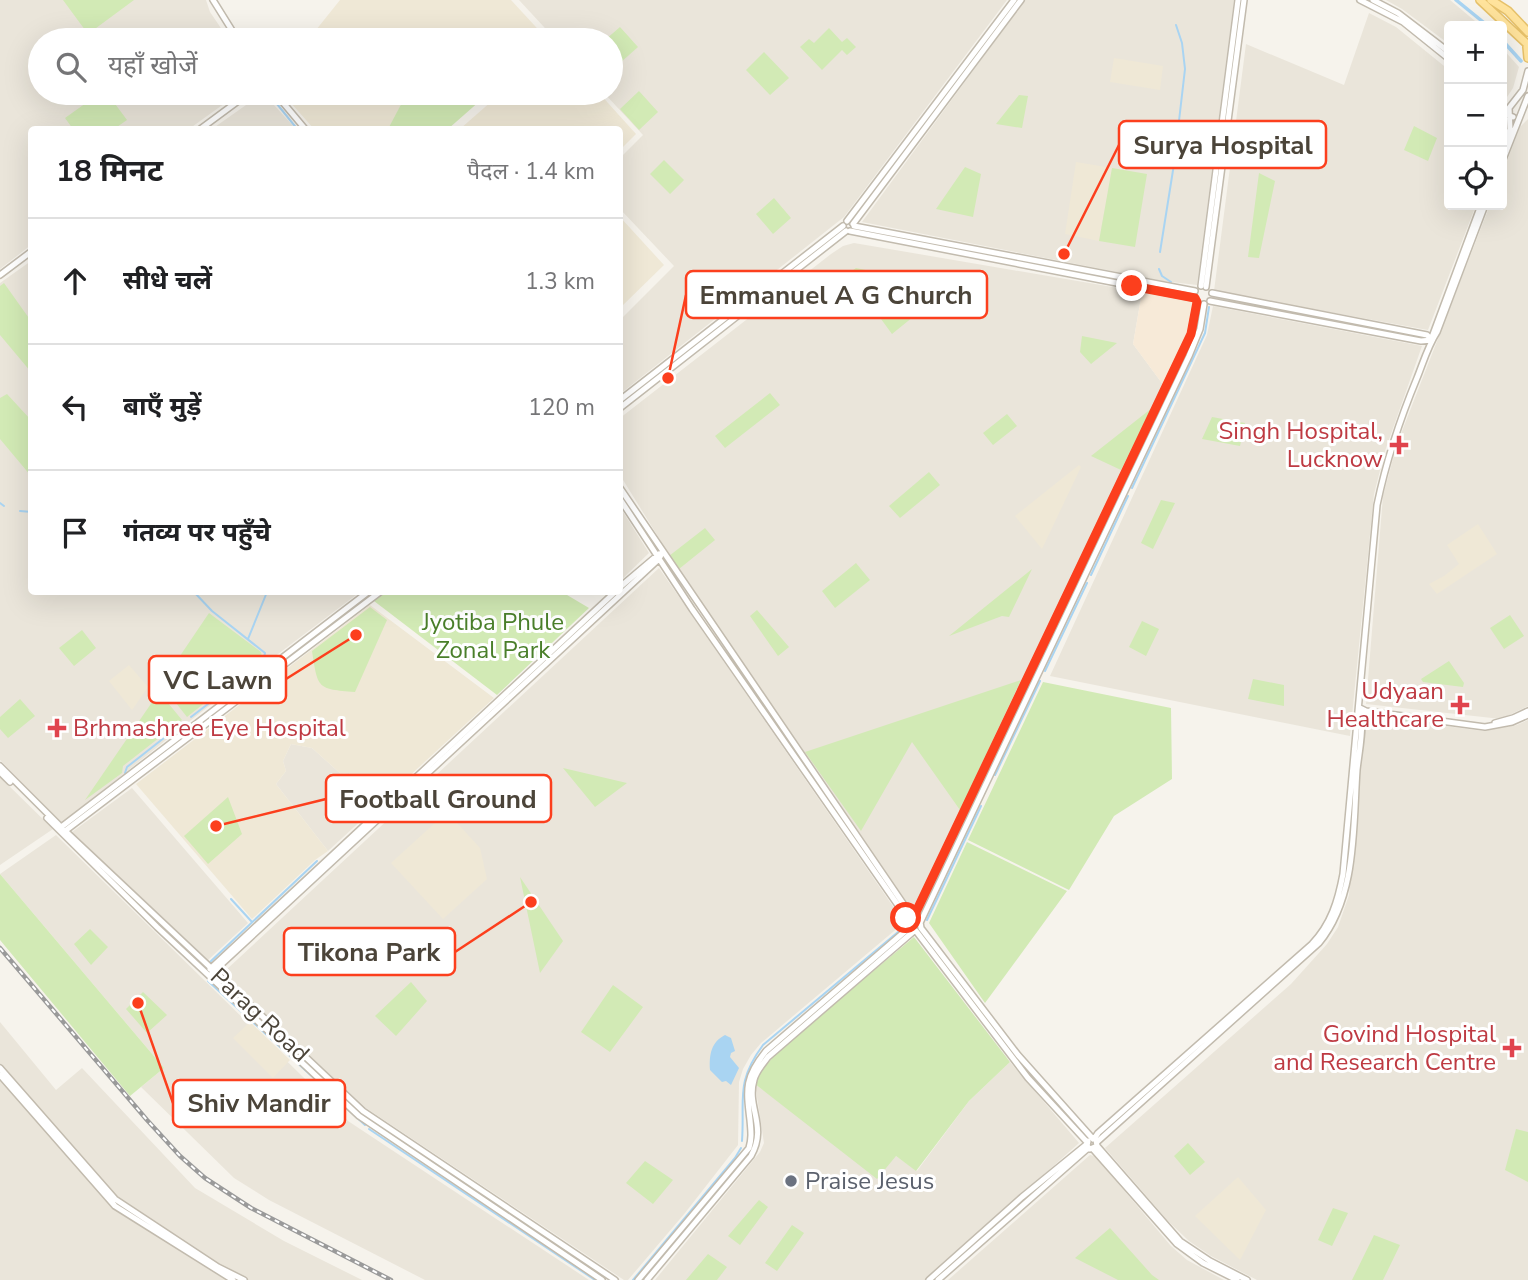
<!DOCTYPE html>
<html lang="hi">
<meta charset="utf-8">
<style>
body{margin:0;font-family:"Nunito Sans","Noto Sans Devanagari",sans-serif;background:#f2f2f2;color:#202124}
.controls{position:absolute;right:21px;top:21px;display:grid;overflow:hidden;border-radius:7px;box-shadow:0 7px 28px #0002}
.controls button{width:63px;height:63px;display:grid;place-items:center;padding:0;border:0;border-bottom:2px solid #e0e0e0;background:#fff;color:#202124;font:35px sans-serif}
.stop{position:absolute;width:21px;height:21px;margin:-16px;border:5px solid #fc3f1d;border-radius:50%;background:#fff}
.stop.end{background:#fc3f1d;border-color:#fff;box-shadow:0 2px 7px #0008}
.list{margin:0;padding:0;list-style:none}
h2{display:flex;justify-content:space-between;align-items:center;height:91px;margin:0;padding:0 28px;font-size:30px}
h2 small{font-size:23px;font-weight:400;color:#757577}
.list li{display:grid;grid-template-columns:46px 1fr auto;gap:21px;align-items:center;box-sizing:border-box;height:126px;padding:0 28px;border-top:2px solid #e0e0e0}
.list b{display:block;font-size:26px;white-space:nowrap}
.list em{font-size:23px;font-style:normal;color:#757577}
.icon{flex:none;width:38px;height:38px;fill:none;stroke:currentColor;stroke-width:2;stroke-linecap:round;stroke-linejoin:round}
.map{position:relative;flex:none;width:1528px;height:1280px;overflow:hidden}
.search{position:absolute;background:#fff;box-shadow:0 7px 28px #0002;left:28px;top:28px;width:595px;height:77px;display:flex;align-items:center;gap:18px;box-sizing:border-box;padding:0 24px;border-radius:38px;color:#757577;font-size:26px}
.panel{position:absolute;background:#fff;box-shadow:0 7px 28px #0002;left:28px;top:126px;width:595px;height:469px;border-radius:7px}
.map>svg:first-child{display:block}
.residential{fill:#eae5da}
.commercial{fill:#f7ead8}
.education{fill:#efe8d6}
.green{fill:#d2eab5}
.water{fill:#a9d4f2}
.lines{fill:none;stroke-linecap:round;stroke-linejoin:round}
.stream{stroke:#a9d4f2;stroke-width:2}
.canal{stroke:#a9d4f2;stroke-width:3.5}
.minor-casing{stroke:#c2bbae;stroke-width:8}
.major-casing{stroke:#e6c16a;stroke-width:10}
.minor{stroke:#fff;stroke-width:5}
.major{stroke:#ffe39c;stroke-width:7}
.rail-casing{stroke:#9a9a9a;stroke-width:4.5}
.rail{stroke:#fff;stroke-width:2;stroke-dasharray:5;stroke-linecap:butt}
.route{stroke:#fc3f1d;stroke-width:9}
.health-dot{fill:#e0444e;stroke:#fff;stroke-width:2.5}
.worship-dot{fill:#6b7280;stroke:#fff;stroke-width:2.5}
.labels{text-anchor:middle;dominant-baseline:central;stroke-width:6;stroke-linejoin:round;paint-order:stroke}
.health-label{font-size:24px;fill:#be3a42;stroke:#fff;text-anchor:end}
.park-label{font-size:24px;fill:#4a7f2a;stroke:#fff}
.street-label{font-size:24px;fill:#4b4439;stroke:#fff}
.worship-label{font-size:24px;fill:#5b616d;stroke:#fff;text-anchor:start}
.leader{fill:none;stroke:#fc3f1d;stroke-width:2.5}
.callout-dot{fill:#fc3f1d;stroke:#fff;stroke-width:2.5}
.callout{fill:#fff;stroke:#fc3f1d;stroke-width:2.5}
.callout-label{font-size:26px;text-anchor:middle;font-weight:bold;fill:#4b4439}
</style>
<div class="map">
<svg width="1528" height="1280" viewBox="0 0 1528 1280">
<rect width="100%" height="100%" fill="#f6f3ec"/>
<!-- residential -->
<path class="residential" d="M0 0H206L210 12 229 40H40V93H239L189 129 32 130 31 245 0 269Z
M519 0H1007L844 217 620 394V320L674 266 620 209V158L643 135 604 93H611V40H556Z
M1025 0H1234L1197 285 1163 281 862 222Z
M1386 0H1450L1481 26H1449V44L1402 9Z
M1369 13 1396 27 1449 70V205H1476L1428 330 1214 291 1246 44 1344 85Z
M1502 48 1519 67 1513 88 1507 97 1502 96Z
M263 93 296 129H212Z
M1528 119V706L1501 719 1366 704 1383 496 1397 444 1490 205H1502V174L1520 127Z
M854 243 1142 292 1133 344 1164 386 916 910H912L665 548 620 475V418L831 254 843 246Z
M31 261 32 592H360L200 713 62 823 0 760V283Z
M1213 306 1422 346 1385 451 1374 494 1350 736 1050 676 1207 335Z
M620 507 649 553 620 581Z
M659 568 901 918 900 926 761 1043 751 1055 743 1069 739 1082 738 1145 685 1213 628 1280H624L366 1108 224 976 226 970Z
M1365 715 1483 731 1517 725 1528 720V1280H1257L1211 1256 1189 1241 1168 1221 1105 1148 1291 984 1327 944 1338 927 1349 895Z
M291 744 312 748 341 774 349 773 379 804 328 851 276 784 286 771 283 761Z
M0 777 53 829 0 865Z
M132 788 248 923 208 960 72 832Z
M56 835 348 1121 589 1280H425L269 1200 234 1178 141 1087 164 1068 0 874Z
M0 1022 56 1090 82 1068 195 1188 284 1241 362 1280H0Z
M1010 1062 1079 1143 926 1280H655L760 1152 764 1143 755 1084 806 1122 896 1156 917 1171 969 1101Z
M1090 1155 1095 1156 1171 1246 1187 1260 1224 1280H948Z"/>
<!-- commercial -->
<path class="commercial" d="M1142 292 1194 302 1190 328 1164 386 1133 344Z"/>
<!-- education -->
<path class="education" d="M340 0H511L547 39 308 40Z
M1114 58 1163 66 1160 90 1110 82Z
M282 93H407L388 130 314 129Z
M501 93H599L636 134 620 150V130L460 129Z
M1076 162 1112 168 1099 241 1065 234Z
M620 217 664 265 620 308Z
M1079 465 1081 467 1042 549 1015 516Z
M1478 524 1497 554 1437 594 1429 584 1444 576 1459 564 1447 545Z
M370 605 494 698 379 804 349 773 341 774 312 748 291 744 283 761 286 771 276 784 328 851 315 860 252 919 136 784Z
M129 665 148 687 132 710 109 681Z
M447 812 480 848 487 879 443 919 391 863Z
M250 1022 290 1060 273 1078 233 1038Z
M1238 1177 1266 1210 1240 1260 1195 1216Z"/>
<!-- green -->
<path class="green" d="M63 0H134L88 34Z
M620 27 638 47 620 63 611 53V40H605Z
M829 28 842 42 847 38 856 47 847 55 842 50 822 70 800 47 809 39 814 43Z
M764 52 789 78 770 95 746 70Z
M639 91 658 112 639 130 620 109Z
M100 93H107L127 120 114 129H73L65 118Z
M407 93H489L448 129H388Z
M1019 95 1028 96 1022 128 996 124Z
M1414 126 1437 138 1428 161 1404 150Z
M664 160 684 180 670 194 650 174Z
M965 167 981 174 973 217 936 209Z
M1112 168 1147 174 1135 247 1099 241Z
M1259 173 1275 181 1259 258 1248 257Z
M774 198 791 218 773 234 756 214Z
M856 268 885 274 876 314 846 275Z
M4 283 31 321V372L0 335V286Z
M885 295 929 304 892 334 881 319Z
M1082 336 1117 343 1091 364 1080 352Z
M770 393 780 405 725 448 715 436Z
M7 394 31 420V476L0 439V398Z
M1152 408 1121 470 1091 456Z
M1007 414 1017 426 993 445 983 433Z
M1212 417 1245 423 1240 446 1202 439Z
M929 472 940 485 900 518 889 506Z
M1161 500 1175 503 1153 549 1141 543Z
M705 528 715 540 679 569 669 556Z
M856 563 870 580 835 608 822 591Z
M1032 569 1009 617 1002 616 949 636Z
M386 592H562L589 608 497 695 374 601Z
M370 607 387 620 355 692C317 689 318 689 312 651Z
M757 610 789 647 778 656 750 616Z
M209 613 261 652 262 657 187 717 161 684Z
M1510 615 1524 636 1504 649 1490 628Z
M1142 621 1159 629 1146 656 1129 647Z
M82 630 96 648 74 666 59 648Z
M1449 661 1464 683 1463 687 1423 682 1421 679Z
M1253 679 1284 685V706L1248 699Z
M1021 680 960 810 912 742 861 831 805 752Z
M1043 682 1171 708 1172 779 1114 816 1069 890 968 840Z
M159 692 182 720 123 766 122 773 85 800Z
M20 699 35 716 8 738 0 729V717Z
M563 768 627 783 595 807Z
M228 797 242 834 208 864 184 836Z
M967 842 1067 891 985 1003 929 923Z
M0 874 164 1068 130 1096 0 940Z
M520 877 563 941 540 973Z
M90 929 108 947 91 965 74 944Z
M914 937 1010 1062 969 1101 916 1171 896 1156 877 1179 755 1084 761 1071 780 1049Z
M411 982 427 1001 396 1036 375 1016Z
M613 985 643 1007 610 1052 581 1032Z
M143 992 167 1015 147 1033 126 1009Z
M1516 1129 1528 1132V1182L1505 1170Z
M1188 1143 1205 1162 1190 1175 1174 1156Z
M645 1161 673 1180 653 1204 626 1183Z
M759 1200 768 1207 740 1245 728 1236Z
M1333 1208 1348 1213 1332 1246 1318 1240Z
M792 1225 804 1233 777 1271 765 1263Z
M1110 1228 1152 1275 1159 1280H1118L1075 1258Z
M1374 1235 1400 1245 1383 1280H1352Z
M708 1254 727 1267 717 1280H686Z"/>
<!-- water -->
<path class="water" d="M725 1035 731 1038 735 1051 731 1053 730 1057 739 1068 731 1085 726 1081 722 1082 710 1070C709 1055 711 1042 725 1035Z"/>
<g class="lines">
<!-- stream -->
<path class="stream" d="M273 99 298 130
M1160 252 1174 164 1185 69 1182 43 1176 25
M1159 269 1162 276 1171 282
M1132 488 1205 333 1209 307
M0 503 4 506
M20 511 32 512
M1091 575 1128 496
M248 639 267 592
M1045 671 1087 583
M191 717 263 662 265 653 212 611 194 592
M125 773 127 767 183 723
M995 775 1040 681
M231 899 252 922
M927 920 981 806
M209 963 317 861
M208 981 365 1125
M369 1129 595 1280
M742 1141C745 1099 735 1083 763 1045L904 927
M633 1280 735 1158 741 1148"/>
<!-- canal -->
<path class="canal" d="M1456 0 1488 26
M1502 40 1521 61"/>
<!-- minor casing -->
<g class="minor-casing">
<path id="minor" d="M213 0 238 40
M1360 0 1403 22 1449 59
M1373 0 1398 13 1449 52
M275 93 306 130
M1502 113 1513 117
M199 130 249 93
M1502 151 1510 129 1509 108 1523 90 1528 71
M1502 162 1528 96
M847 221 1014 0
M853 224 1021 0
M854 226 1195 291
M850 231 1194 298
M0 275 32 251
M1201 286 1238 0
M1206 287 1244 0
M1212 293 1427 335 1432 340
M1210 301 1421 341 1432 340
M1432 337 1481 205
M620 400 843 226
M620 408 846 231
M620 488 915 921
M620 499 692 609 911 924
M620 587 659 554
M1360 708 1366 711 1485 727 1512 722 1528 715
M1495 723 1513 718 1528 711
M0 766 59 825 363 1111 615 1280
M0 772 10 782
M47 818 157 927 359 1116 602 1280
M60 828 368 592
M65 831 380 592
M915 920 916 912 1191 334 1197 302
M920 922 921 928 1018 1055 1093 1139
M920 923 1189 356 1200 329 1204 304
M916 931 1028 1078 1087 1142
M210 969 615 592
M212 973 659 559 662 553
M0 1068 115 1199 218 1267 244 1280
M0 1075 115 1206 233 1280
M1094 1139 1098 1133 1312 944C1331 924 1338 901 1343 874L1377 505C1386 462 1400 419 1417 378 1423 363 1428 346 1437 332L1485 205
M1096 1140 1097 1146 1180 1241 1210 1261 1247 1280
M1088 1141 1087 1146 1090 1149 1097 1146
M1097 1142 1319 943C1357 897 1353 827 1357 770 1359 751 1364 729 1361 711
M1093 1149 1177 1244 1203 1263 1237 1280
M638 1280 749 1148C752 1138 751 1131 750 1120 746 1088 745 1077 766 1051L910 927
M647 1280 751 1156C768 1126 746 1107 754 1080 756 1071 763 1064 768 1057L914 931
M929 1280 1022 1197 1087 1144
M938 1280 1087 1149H1090"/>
</g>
<!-- major casing -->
<g class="major-casing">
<path id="major" d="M1480 0 1526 43
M1491 0 1508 11 1528 32
M1527 47 1528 58"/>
</g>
<!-- minor -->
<use href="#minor" class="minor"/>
<!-- major -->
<use href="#major" class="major"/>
<!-- rail casing -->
<g class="rail-casing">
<path id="rail" d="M0 948 147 1120 180 1156 205 1178 251 1208 391 1280"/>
</g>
<!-- rail -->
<use href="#rail" class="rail"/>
</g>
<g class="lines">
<!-- route -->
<path class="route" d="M906 918 911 924 915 920 916 912 1191 334 1197 302 1195 298 1132 286"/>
</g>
<!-- markers -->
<g class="health-dot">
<path d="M1395.5 434.5h7v7h7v7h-7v7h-7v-7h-7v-7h7z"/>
<path d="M1456.5 694.5h7v7h7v7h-7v7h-7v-7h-7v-7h7z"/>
<path d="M53.5 717.5h7v7h7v7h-7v7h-7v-7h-7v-7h7z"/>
<path d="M1508.5 1037.5h7v7h7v7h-7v7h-7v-7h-7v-7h7z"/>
</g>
<circle class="worship-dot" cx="791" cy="1181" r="7"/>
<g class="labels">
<!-- health labels -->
<g class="health-label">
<text x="1383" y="431">Singh Hospital,<tspan x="1383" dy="28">Lucknow</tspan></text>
<text x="1444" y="691">Udyaan<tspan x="1444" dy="28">Healthcare</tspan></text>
<text x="73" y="728" text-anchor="start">Brhmashree Eye Hospital</text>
<text x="1496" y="1034">Govind Hospital<tspan x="1496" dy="28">and Research Centre</tspan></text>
</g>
<!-- park labels -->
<g class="park-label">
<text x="493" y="622">Jyotiba Phule<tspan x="493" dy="28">Zonal Park</tspan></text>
</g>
<!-- street labels -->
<g class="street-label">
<text transform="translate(260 1015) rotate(43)">Parag Road</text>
</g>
<!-- worship labels -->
<g class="worship-label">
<text x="805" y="1181">Praise Jesus</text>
</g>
</g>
<!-- callouts -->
<path class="leader" d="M1064 254L1119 145M668 378L686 295M356 635L286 679M216 826L326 799M531 902L455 952M138 1003L173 1103"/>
<g class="callout-dot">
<circle cx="1064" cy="254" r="7"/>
<circle cx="668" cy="378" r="7"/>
<circle cx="356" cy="635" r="7"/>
<circle cx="216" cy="826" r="7"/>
<circle cx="531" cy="902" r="7"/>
<circle cx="138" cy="1003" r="7"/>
</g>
<g class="callout">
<rect x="1119" y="121" width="207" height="47" rx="7"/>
<rect x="686" y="271" width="301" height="47" rx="7"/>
<rect x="149" y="656" width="137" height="47" rx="7"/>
<rect x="326" y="775" width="225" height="47" rx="7"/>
<rect x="284" y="928" width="171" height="47" rx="7"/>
<rect x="173" y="1080" width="172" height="47" rx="7"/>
</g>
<g class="callout-label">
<text x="1223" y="154">Surya Hospital</text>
<text x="836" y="304">Emmanuel A G Church</text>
<text x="218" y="689">VC Lawn</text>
<text x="438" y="808">Football Ground</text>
<text x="369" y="961">Tikona Park</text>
<text x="259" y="1112">Shiv Mandir</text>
</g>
</svg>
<div class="controls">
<button>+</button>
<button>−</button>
<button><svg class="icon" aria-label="locate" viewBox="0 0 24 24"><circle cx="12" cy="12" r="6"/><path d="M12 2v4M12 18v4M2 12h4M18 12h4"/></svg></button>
</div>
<div class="stop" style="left:906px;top:918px"></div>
<div class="stop end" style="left:1132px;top:286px"></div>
<div class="search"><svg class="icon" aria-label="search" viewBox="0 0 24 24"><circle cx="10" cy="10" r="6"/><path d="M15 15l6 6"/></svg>यहाँ खोजें</div>
<section class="panel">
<h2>18 मिनट<small>पैदल · 1.4 km</small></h2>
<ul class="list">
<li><svg class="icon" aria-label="ahead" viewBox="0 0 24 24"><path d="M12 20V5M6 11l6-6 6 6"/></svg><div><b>सीधे चलें</b></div><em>1.3 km</em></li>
<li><svg class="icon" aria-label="left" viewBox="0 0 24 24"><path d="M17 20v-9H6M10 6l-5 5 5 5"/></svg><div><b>बाएँ मुड़ें</b></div><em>120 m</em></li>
<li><svg class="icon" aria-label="arrive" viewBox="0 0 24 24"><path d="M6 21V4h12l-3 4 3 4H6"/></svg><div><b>गंतव्य पर पहुँचे</b></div></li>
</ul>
</section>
</div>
